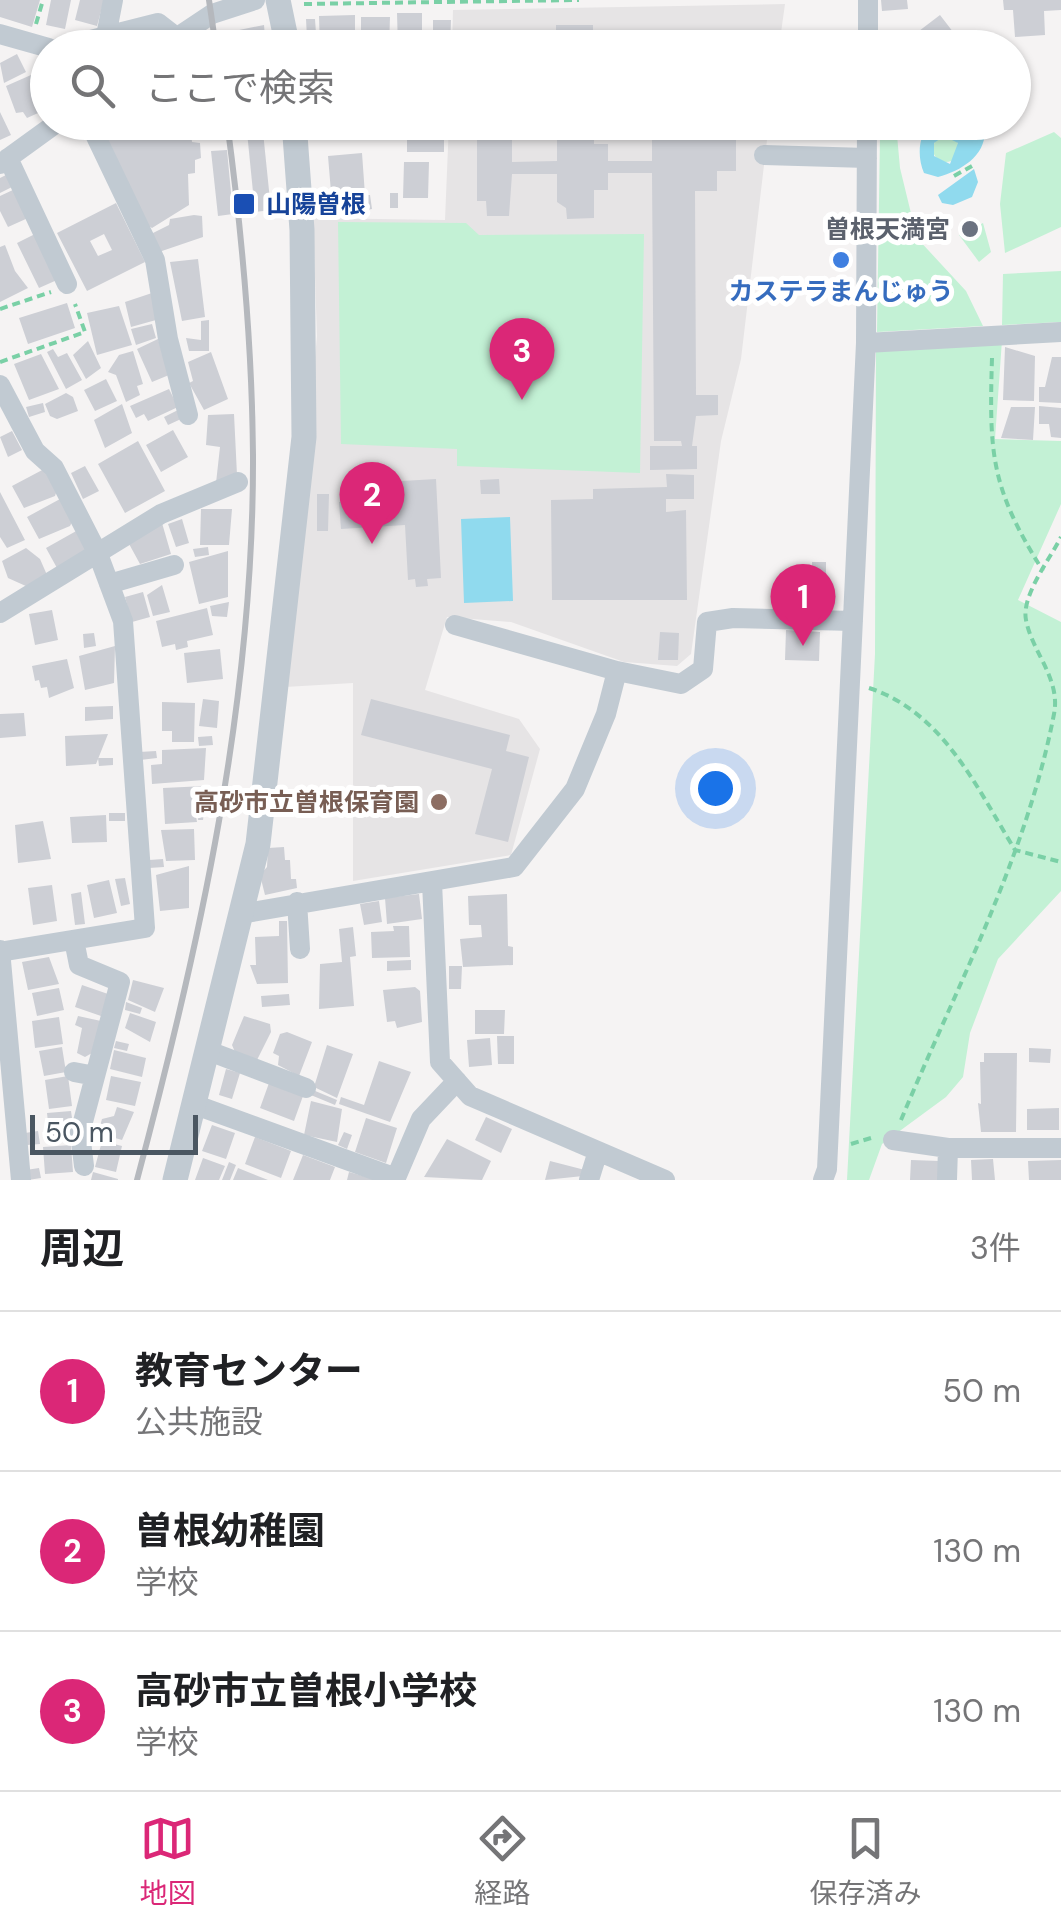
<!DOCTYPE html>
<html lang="ja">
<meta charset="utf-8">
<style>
body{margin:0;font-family:"DM Sans","Noto Sans JP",sans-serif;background:#f6f6f6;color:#202124}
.scale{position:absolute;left:30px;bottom:25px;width:168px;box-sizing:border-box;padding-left:10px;border:5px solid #4a5661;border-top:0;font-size:28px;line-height:35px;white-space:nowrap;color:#4a5661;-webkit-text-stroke:8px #fff;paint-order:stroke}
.you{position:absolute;left:715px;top:788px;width:35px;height:35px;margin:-25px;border:8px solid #fff;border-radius:50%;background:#1a73e8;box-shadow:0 0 0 15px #1a73e833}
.badge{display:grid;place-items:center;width:65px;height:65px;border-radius:50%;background:#db2777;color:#fff;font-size:32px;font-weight:700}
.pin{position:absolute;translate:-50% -82px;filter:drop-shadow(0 2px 5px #0008)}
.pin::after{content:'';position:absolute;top:52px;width:35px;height:30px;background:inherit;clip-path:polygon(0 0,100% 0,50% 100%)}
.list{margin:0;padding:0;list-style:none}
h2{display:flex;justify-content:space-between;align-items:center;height:130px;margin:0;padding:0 40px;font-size:42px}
h2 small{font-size:32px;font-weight:400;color:#757577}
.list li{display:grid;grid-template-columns:65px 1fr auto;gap:30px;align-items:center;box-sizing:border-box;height:160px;padding:0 40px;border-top:2px solid #e0e0e0}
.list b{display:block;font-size:38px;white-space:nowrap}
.list p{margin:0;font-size:32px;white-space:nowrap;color:#757577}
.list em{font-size:32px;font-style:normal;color:#757577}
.icon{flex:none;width:55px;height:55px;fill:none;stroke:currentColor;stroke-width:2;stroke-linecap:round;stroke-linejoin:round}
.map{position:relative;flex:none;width:1061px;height:1180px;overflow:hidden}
.search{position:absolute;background:#fff;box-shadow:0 2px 8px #0004;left:30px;right:30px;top:30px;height:110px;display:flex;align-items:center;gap:25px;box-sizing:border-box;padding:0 35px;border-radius:55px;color:#757577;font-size:38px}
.sheet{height:610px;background:#fff}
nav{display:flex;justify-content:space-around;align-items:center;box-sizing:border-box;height:140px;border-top:2px solid #e0e0e0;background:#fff;font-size:28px;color:#757577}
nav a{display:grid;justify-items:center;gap:5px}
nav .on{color:#db2777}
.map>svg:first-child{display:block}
.education{fill:#e6e4e5}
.green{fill:#c3f1d5}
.water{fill:#90daee;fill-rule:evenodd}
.building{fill:#cdcfd5;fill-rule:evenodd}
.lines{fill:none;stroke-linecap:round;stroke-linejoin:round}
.path{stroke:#7ad0a6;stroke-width:4;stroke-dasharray:8 5;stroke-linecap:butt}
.minor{stroke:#c1cad2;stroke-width:20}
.tertiary{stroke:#c1cad2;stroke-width:25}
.rail{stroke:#b5b8bd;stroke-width:6}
.transit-dot{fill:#1a4fb4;stroke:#fff;stroke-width:4}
.worship-dot{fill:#6b7280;stroke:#fff;stroke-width:4}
.shop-dot{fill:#3f7fe0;stroke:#fff;stroke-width:4}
.education-dot{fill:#8d6e63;stroke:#fff;stroke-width:4}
.labels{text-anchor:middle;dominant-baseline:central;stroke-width:10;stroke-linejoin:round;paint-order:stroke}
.transit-label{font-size:25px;font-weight:bold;fill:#164399;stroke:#fff;text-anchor:start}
.worship-label{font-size:25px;font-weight:bold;fill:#5b616d;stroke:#fff;text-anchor:end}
.shop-label{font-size:25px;font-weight:bold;fill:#366cbe;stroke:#fff}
.education-label{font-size:25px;font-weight:bold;fill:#785e54;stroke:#fff;text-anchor:end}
</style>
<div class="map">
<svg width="1061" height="1180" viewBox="0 0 1061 1180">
<rect width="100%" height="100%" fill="#f5f3f3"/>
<!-- education -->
<path class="education" d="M785 4 779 47 452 48 453 10Z
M449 123H769L741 359 721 441 691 654 677 666 624 662 511 622 447 617 425 690 519 719 540 749 511 855 353 881V683L285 687 317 336 313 218 445 220Z"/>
<!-- green -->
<path class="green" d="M976 30 996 36 1007 47H953Z
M1054 132 1061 138V227L1005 253 1000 204 1006 153Z
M897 135 900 168 917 238 966 291 983 326 877 332 880 136Z
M933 149a13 13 0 1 1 26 0a13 13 0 1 1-26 0Z
M338 222 466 223 479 235 644 234 640 473 457 466V449L341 444Z
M983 223 991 252 979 262 959 235Z
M1061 271V322L1002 325 1003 274Z
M1002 340 995 439 1061 441V504L1018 600 1061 622V891L998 959 970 1033 963 1077 946 1097 882 1144 869 1180H847L875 654 876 350Z"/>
<!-- water -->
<path class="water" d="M931 122 956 123 966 128 984 123C990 153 964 170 938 177L924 173C917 157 918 135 931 122ZM944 136 958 143 950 164 934 156V143Z
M974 169 978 182 972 197 953 205 942 203 938 195Z
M510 517 513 601 464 603 461 519Z"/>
<!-- building -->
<path class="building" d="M0 0H40L32 27 0 17Z
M51 0H71L65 29 46 25Z
M80 0H104L97 26 75 20Z
M881 0H907L908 9 882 11Z
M1003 0H1061V10L1044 11 1045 35 1015 37 1013 10H1004Z
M397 13H422V48H398Z
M355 15V48H320L319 16Z
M940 15 960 41 952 48H931L919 31Z
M361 17H390L389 48H361Z
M306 19H315L317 48H300V39L307 38Z
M433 20H451L450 48H433Z
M264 25 266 48H241L239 30Z
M556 25H593V48H556Z
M476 40H511L512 48H476Z
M17 54 26 72 4 83 0 63Z
M48 64V101L32 71Z
M31 75 47 109 27 118 23 112 16 113 6 86Z
M0 112 11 135 0 140Z
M96 122H190L192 142 200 143 201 158 195 160V173L188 174 189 205 152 228 144 223Z
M246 122H262L271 210 255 212Z
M308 122H323V130H308Z
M328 122H358V130H327Z
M367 122H390V131H367Z
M433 122H442V138L433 137Z
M477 122H512V162L557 161V122H594V144H608V161H652V122H736V171H717V191H695L696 395H718V415L696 416 692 446H697V469L650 470V446H682L681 441H654L652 173H608V190H594V218L567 219 566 208 557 202V174H512L509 216H487L486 201H477Z
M407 140H444V152H407Z
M227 150 233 214 218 216 211 151Z
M362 153 365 195H370L372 209 333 216 328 156Z
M404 162H429L428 198H403Z
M8 174 14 186 0 193V178Z
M15 189 28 218 8 227 0 211V196Z
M390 193H398V208H390Z
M116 203 145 262 87 291 57 233ZM104 234 112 250 98 256 90 241Z
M194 215 202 216 203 237 159 252 151 234 169 225 170 219Z
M35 234 57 280 39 288 17 243Z
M5 245 15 271 28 288 0 302V247Z
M198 259 205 317 182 321 170 262Z
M152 293 156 320 131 327 125 302Z
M67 303 75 328 28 344 19 318Z
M119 306 132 345 97 355 87 313Z
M209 320V351H189L186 338 201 340V321Z
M152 324 156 338 136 345 131 329Z
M158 339 169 375 152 382 137 349Z
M88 341 101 368 86 379 73 355Z
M1005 347 1035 356 1034 401 1003 400Z
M53 349 58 357 67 353 82 380 66 389 47 352Z
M133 351 143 384 137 386 140 395 126 402 116 375 108 372 119 355Z
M211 352 228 399 204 410 189 383 193 381 188 362Z
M41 354 59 389 29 400 14 364Z
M1052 357H1061V403L1039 402V387H1045Z
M106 379 117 401 95 411 84 390Z
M169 389 178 407 148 421 144 414 136 418 130 406Z
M66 393 73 397 78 411 57 419 50 416 45 404Z
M43 403 45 412 29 417 26 407Z
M122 404 132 433 105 448 94 420Z
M1039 406 1061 408V438L1051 437 1049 424H1039Z
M1011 407H1035L1033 440 1001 438Z
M178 410 181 419 168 425 164 417Z
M234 414 237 475 216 483 220 447 206 445 208 415Z
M173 430 188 457 161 472 146 445Z
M12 431 22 450 8 457 0 437Z
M138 441 165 491 125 513 98 464Z
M85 466 99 491 83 499 71 473Z
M46 468 57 490 55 496 24 508 12 486Z
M666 474 694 475V499H666V512L686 510 687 600H552L551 500 593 499V489L667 487Z
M436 479 441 578 427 579 428 586 416 587 415 579 408 580 405 525 341 529 339 502 348 501V491L403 488 402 481Z
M499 479 500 494H481L480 480Z
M0 492 25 540 7 548 0 537Z
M317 494H329L328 531H317Z
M60 499 73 520 70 526 39 539 27 517Z
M201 509H232L229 545H200Z
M182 519 189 543 176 547 168 524Z
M162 523 171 554 140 564 128 542Z
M78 530 88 551 57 568 46 548Z
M208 547 209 555 195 557 193 549Z
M26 548 40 559 47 575 28 587 8 578 2 561Z
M228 551V597L199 604 189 562Z
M812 562H826V591L813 592Z
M162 585 170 612 153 616 147 595Z
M143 592 150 617 132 622 125 597Z
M229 602 227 617 212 616 210 606Z
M207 608 213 635 187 641 188 647 176 650 175 644 162 647 156 621Z
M52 610 58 640 35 645 29 614Z
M786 630 820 632 819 661 785 660Z
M660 632 679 633 678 660H658Z
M94 633 96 646 84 648 83 634Z
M115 646 114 683 85 690 79 656Z
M220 649 223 679 187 683 184 653Z
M67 659 74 688 49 698 47 687 41 688 39 680 35 681 32 666Z
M203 699 219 701 217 728 199 726Z
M371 699 510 735 506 751 529 757 508 842 475 834 492 769 361 735Z
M162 702 195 703 194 742H172V731H162Z
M113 706V719L85 721V707Z
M24 713 26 736 0 738V714Z
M108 734 96 764 66 766 65 736Z
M212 736 213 745 199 746 198 737Z
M206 748 204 780 152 784 151 765 162 764V750Z
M156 751 157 758 140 760 139 752Z
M98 758H113V765L99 766Z
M205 786 191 790 197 822 165 824 163 788Z
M201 799H206L203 820H198Z
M109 813H125V821H109Z
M106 815 107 842 72 843 70 817Z
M43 821 51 859 18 863 15 825Z
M194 829 195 860 166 861 161 830Z
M284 847 285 860H290L291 879H296L297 888 265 895 260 875 267 867 268 848Z
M163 859 164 867 149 868V860Z
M189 866V908L160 911 156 875Z
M125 878 130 904 121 906 115 879Z
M109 880 117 913 94 918 87 885Z
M52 885 57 921 33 925 28 888Z
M81 892 85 924 75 925 71 894Z
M419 894 422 919 387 924 385 898Z
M507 894 508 946 513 947V965L463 967 460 939 482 937 481 925H469L468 896Z
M379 901 382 922 364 925 360 904Z
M279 921H287L288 983 257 984 250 965H256L255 937 279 936Z
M393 926H409L410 957 372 958 371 932 394 931Z
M353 927 356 956 350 957 354 1006 319 1009 320 964 342 962 339 929Z
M49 957 59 984 28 990 22 962Z
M411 960V970L387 971V961Z
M449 966H462L461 989H449Z
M133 980 164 988 155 1012 128 1000Z
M82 985 108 994 101 1016 75 1007Z
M415 987 420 991 422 1022 397 1028 395 1021 387 1022 383 990Z
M59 988 64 1010 37 1016 32 993Z
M289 994 290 1005 262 1007 261 996Z
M126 1002 142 1008 140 1014 125 1010Z
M475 1010H505L504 1034H475Z
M130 1013 156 1022 150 1042 125 1028Z
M78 1016 101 1021 92 1053 85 1057 77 1053 82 1028 75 1025Z
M244 1016 270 1024 271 1032 257 1060 235 1052 232 1045Z
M59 1017 63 1044 35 1048 32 1021Z
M287 1032 312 1042 299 1076 278 1065 279 1056 273 1053 280 1034Z
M497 1036H514V1064H498Z
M490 1038 492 1065 469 1067 467 1040Z
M116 1041 129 1044 127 1051 114 1048Z
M327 1045 353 1054 337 1098 314 1087Z
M62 1047 66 1072 44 1076 39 1051Z
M1029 1048 1051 1049 1050 1063 1029 1062Z
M114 1050 146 1058 142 1077 110 1069Z
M984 1053H1017L1016 1132H981L978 1103 981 1104 980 1062H984Z
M379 1061 411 1072 390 1122 339 1104 341 1097 364 1105Z
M226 1069 240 1073 232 1099 219 1095Z
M68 1076 72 1106 49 1109 45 1080Z
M111 1076 141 1082 135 1106 106 1100Z
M269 1083 303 1096 294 1121 260 1108Z
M308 1088 337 1100 335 1105 306 1093Z
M311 1101 342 1109 337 1142 304 1135Z
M117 1107 134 1112 122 1140 98 1133 102 1119 114 1116Z
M1059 1108V1130H1027V1109Z
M71 1111 75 1139 50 1141 47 1113Z
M486 1117 512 1129 501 1153 475 1140Z
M366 1118 397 1128 386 1163 355 1152Z
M212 1125 235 1133 226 1159 202 1151Z
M38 1131 40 1144 27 1145 25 1133Z
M344 1132 352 1135 347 1149 338 1145Z
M255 1137 291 1151 281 1178 245 1164Z
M447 1139 491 1161 482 1180 424 1177Z
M102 1141 122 1146 116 1172 95 1167Z
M71 1145 73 1172 45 1174 43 1147Z
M303 1155 335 1167 330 1180H293Z
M203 1158 225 1166 219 1180H195Z
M993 1159 995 1180H972L971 1160Z
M911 1160 940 1161 939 1180H910Z
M1061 1160V1180H1029L1028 1161Z
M550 1161 585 1170 583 1176 545 1180Z
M229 1162 236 1165 230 1180H222Z
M39 1168 41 1178 28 1180 26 1170Z
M238 1168 268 1180H233Z
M93 1172 118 1179V1180H91Z
M349 1172 374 1179V1180H347Z"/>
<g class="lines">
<!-- path -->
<path class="path" d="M304 4 579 0
M36 24 43 0
M194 122 196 137
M954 176 972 166
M0 309 51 292
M992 358C989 455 991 488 1043 571
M0 362 85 332 75 304
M869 688C943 712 977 788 1015 850L1061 862
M901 1120C956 988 1027 855 1054 714 1061 679 1032 652 1026 620 1021 596 1050 559 1061 537
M851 1144 871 1138"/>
<!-- minor -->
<path class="minor" d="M0 34 49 48
M106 36 113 0
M59 48 158 23 176 37
M161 48 212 14 255 0
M868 48V0
M89 122 155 260 168 339 188 415
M764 155 867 158
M8 158 67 284
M0 164 58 122
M866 343 1061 332
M0 385 35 451 54 468 98 554 123 621 145 928 0 952
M109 584 174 565
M0 613 161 514 238 482
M455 625 617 671 681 684 703 669 707 622 733 618 853 621
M432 882 440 1062 470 1096 665 1180
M297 902 300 949
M240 914 514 867 575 789 606 714 617 671
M74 940 79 965 120 982 80 1133 84 1166
M0 950 21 1180
M206 1050 306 1088
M74 1072 95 1076
M193 1104 396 1178
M893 1140 948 1148H1061
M395 1180 421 1119 457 1081
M589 1180 598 1151
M823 1180 827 1169 866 343 867 122
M947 1180 948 1148"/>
<!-- tertiary -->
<path class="tertiary" d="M278 0 288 48
M175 1180 258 844 304 437 302 230 294 122"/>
<!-- rail -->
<path class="rail" d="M209 0 216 48
M137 1180C200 944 254 700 253 455 252 343 242 233 227 122"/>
</g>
<!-- markers -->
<rect class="transit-dot" x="232" y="192" width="24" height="24" rx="5"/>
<circle class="worship-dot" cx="970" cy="229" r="10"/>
<circle class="shop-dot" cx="841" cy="260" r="10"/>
<circle class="education-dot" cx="439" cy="802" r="10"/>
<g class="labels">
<!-- transit labels -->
<g class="transit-label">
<text x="266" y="204">山陽曽根</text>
</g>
<!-- worship labels -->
<g class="worship-label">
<text x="950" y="229">曽根天満宮</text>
</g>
<!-- shop labels -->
<g class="shop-label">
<text x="841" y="291">カステラまんじゅう</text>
</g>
<!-- education labels -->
<g class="education-label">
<text x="419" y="802">高砂市立曽根保育園</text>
</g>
</g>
</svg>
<div class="scale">50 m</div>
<div class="you"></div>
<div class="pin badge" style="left:803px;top:646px">1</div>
<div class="pin badge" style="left:372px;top:544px">2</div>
<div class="pin badge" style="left:522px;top:400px">3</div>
<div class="search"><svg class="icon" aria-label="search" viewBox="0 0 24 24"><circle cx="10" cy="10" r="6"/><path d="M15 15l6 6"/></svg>ここで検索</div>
</div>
<section class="sheet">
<h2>周辺<small>3件</small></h2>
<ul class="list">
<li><span class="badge">1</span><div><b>教育センター</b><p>公共施設</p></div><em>50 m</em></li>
<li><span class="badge">2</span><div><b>曽根幼稚園</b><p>学校</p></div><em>130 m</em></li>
<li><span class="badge">3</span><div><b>高砂市立曽根小学校</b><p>学校</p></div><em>130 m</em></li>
</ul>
</section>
<nav>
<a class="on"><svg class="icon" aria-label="map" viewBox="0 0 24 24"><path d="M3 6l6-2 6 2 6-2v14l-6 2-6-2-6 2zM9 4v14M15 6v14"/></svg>地図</a>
<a><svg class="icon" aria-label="directions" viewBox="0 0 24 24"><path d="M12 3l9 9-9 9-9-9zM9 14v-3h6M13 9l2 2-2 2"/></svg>経路</a>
<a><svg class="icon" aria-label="saved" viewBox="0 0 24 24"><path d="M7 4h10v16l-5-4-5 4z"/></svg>保存済み</a>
</nav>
